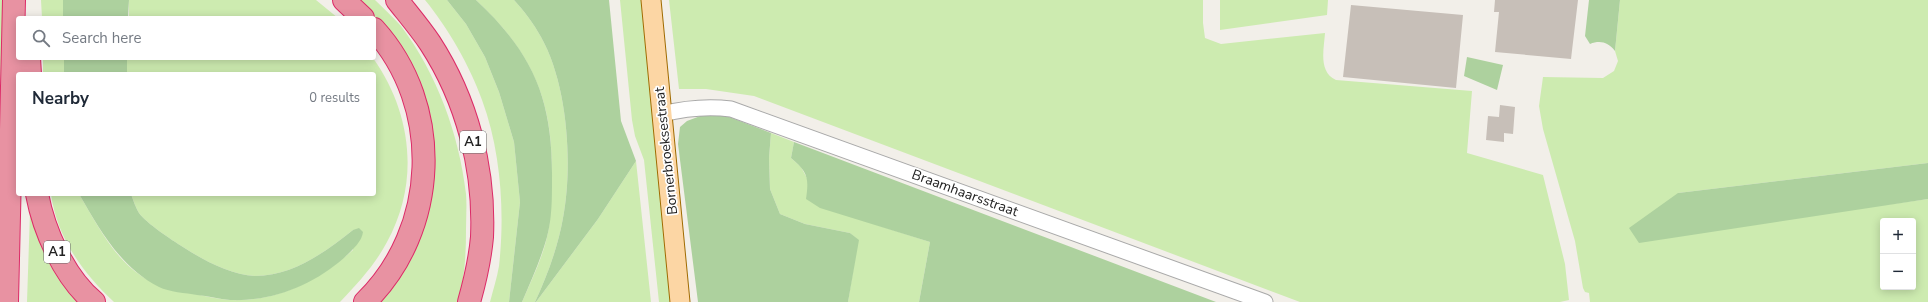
<!DOCTYPE html>
<meta charset="utf-8">
<style>
body{margin:0;font-family:"Nunito Sans",sans-serif;background:#f2f2f3;color:#1f2937}
.controls{position:absolute;right:12px;bottom:12px;display:grid;overflow:hidden;border-radius:4px;box-shadow:0 2px 10px #0003}
.controls button{width:36px;height:36px;display:grid;place-items:center;padding:0;border:0;border-bottom:1px solid #e0e1e3;background:#fff;color:#1f2937;font:20px sans-serif}
.list{margin:0;padding:0;list-style:none}
h2{display:flex;justify-content:space-between;align-items:center;height:52px;margin:0;padding:0 16px;font-size:17px}
h2 small{font-size:13px;font-weight:400;color:#747a83}
.icon{flex:none;width:22px;height:22px;fill:none;stroke:currentColor;stroke-width:2;stroke-linecap:round;stroke-linejoin:round}
.map{position:relative;flex:none;width:1928px;height:302px;overflow:hidden}
.search{position:absolute;background:#fff;box-shadow:0 2px 10px #0003;left:16px;top:16px;width:360px;height:44px;display:flex;align-items:center;gap:10px;box-sizing:border-box;padding:0 14px;border-radius:4px;color:#747a83;font-size:15px}
.panel{position:absolute;background:#fff;box-shadow:0 2px 10px #0003;left:16px;top:72px;width:360px;height:124px;border-radius:4px}
.map>svg:first-child{display:block}
.grass{fill:#cdebb0;fill-rule:evenodd}
.forest{fill:#add19e}
.building{fill:#c7bfb8}
.lines{fill:none;stroke-linecap:round;stroke-linejoin:round}
.minor-casing{stroke:#a9a9a9;stroke-width:17}
.major-casing{stroke:#a06b00;stroke-width:21}
.highway-casing{stroke:#dc2a67;stroke-width:24}
.minor{stroke:#fff;stroke-width:15}
.major{stroke:#fcd6a4;stroke-width:19}
.highway{stroke:#e892a2;stroke-width:22}
.labels{text-anchor:middle;dominant-baseline:central;stroke-width:3.5;stroke-linejoin:round;paint-order:stroke}
.shield{fill:#fff;stroke:#646464;stroke-width:1}
.shield-label{font-size:13px;font-weight:bold;fill:#222}
.street-label{font-size:14px;fill:#222;stroke:#fff}
</style>
<div class="map">
<svg width="1928" height="302" viewBox="0 0 1928 302">
<rect width="100%" height="100%" fill="#f2efe9"/>
<!-- grass -->
<path class="grass" d="M0 0H3L0 91Z
M41 0H63V18H42Z
M129 0H316L338 18H129Z
M351 0H375C384 9 393 17 401 26 437 74 459 134 466 194 467 206 466 218 466 230 466 254 465 280 457 302H372L391 282 429 137 374 18H371Z
M425 0H447L466 24 485 57 499 92 514 142 520 202 509 302H490C493 290 497 278 499 266 505 213 501 151 482 100 470 66 448 28 425 0Z
M476 0H514C524 11 534 24 541 37 568 85 573 165 563 218 558 247 547 276 535 302H522C531 281 542 259 547 237 551 223 550 206 551 192 556 108 537 57 476 0Z
M620 0H641L672 302H659L644 160 635 136 632 120Z
M669 0H1203V23L1205 38 1221 44 1325 33C1324 49 1318 72 1336 80L1472 91 1467 153 1543 175 1565 264 1569 300 1560 302H1300L754 96 706 89H679Z
M1220 0H1328L1327 15 1220 30Z
M1620 0H1928V163L1678 193 1811 215 1928 199V302H1590L1589 293 1585 292 1583 288 1575 241 1543 129 1539 106 1543 77 1603 78 1614 71 1618 61 1615 51ZM1883 221H1913V287H1883Z
M43 58H64V74H43Z
M127 58H373C412 113 420 182 387 242 375 265 357 284 340 302H114C83 273 57 238 51 194H79C94 219 109 249 131 268 152 286 169 289 195 294 206 296 218 299 230 300 278 302 319 280 353 250V230C325 252 293 276 255 276 231 275 203 260 183 247 172 240 146 223 139 213 136 208 133 200 131 194H374V74H127Z
M771 133 794 142 791 158 801 167 808 180 877 225 930 242 919 302H848L858 240 850 233 805 224 780 214 770 189 769 158Z
M636 161 651 302H536L598 219Z
M30 212 85 302H27Z"/>
<!-- forest -->
<path class="forest" d="M63 0H129L128 18H63Z
M447 0H476C534 54 553 100 552 180 552 198 552 219 547 237 541 259 531 281 522 302H509L520 202 514 142 499 92 485 57 466 24Z
M514 0H609L621 121 636 161 598 219 536 302H535C547 276 558 247 563 218 573 165 568 85 541 37 534 24 524 11 514 0Z
M1589 0H1620L1615 51C1608 42 1600 40 1590 44L1585 36Z
M1467 57 1503 65 1497 90 1464 76Z
M64 58H127V74H64Z
M703 115H724L771 133 769 158 770 189 780 214 805 224 850 233 859 240 848 302H698L678 144 680 127 687 121Z
M794 142 1216 302H919L930 242 820 208 806 199C809 178 808 172 791 158Z
M1928 163V199L1639 243 1629 228 1678 193Z
M79 194H131C133 200 136 208 139 213 146 223 172 240 183 247 203 260 231 275 255 276 293 276 325 252 353 230L359 228 363 232C362 242 351 251 344 258 313 285 272 302 230 300 219 299 208 296 197 295 186 293 169 292 159 287 120 267 100 230 79 194Z"/>
<!-- building -->
<path class="building" d="M1495 0H1578L1571 59 1495 52 1499 12H1494Z
M1351 5 1463 15 1456 88 1343 77Z
M1500 105 1515 107 1513 134 1504 133V142L1486 140 1488 116 1499 117Z"/>
<g class="lines">
<!-- minor casing -->
<g class="minor-casing">
<path id="minor" d="M662 114C686 108 707 106 731 109L1265 302"/>
</g>
<!-- major casing -->
<g class="major-casing">
<path id="major" d="M651 0 680 302"/>
</g>
<!-- highway casing -->
<g class="highway-casing">
<path id="highway" d="M344 0 363 18
M397 0C408 14 420 28 430 43 467 100 485 169 482 237 480 259 475 281 469 302
M29 58 30 74
M37 194C44 231 64 277 94 302
M7 302 14 0
M365 302C439 230 444 106 374 29"/>
</g>
<!-- minor -->
<use href="#minor" class="minor"/>
<!-- major -->
<use href="#major" class="major"/>
<!-- highway -->
<use href="#highway" class="highway"/>
</g>
<g class="labels">
<!-- shield labels -->
<g class="shield">
<rect x="460" y="131" width="26" height="22" rx="3"/>
<rect x="44" y="241" width="26" height="22" rx="3"/>
</g>
<g class="shield-label">
<text x="473" y="142">A1</text>
<text x="57" y="252">A1</text>
</g>
<!-- street labels -->
<g class="street-label">
<text transform="translate(666 151) rotate(-96)">Bornerbroeksestraat</text>
<text transform="translate(965 193) rotate(20)">Braamhaarsstraat</text>
</g>
</g>
</svg>
<div class="controls">
<button>+</button>
<button>−</button>
</div>
<div class="search"><svg class="icon" aria-label="search" viewBox="0 0 24 24"><circle cx="10" cy="10" r="6"/><path d="M15 15l6 6"/></svg>Search here</div>
<section class="panel">
<h2>Nearby<small>0 results</small></h2>
<ul class="list">
</ul>
</section>
</div>
